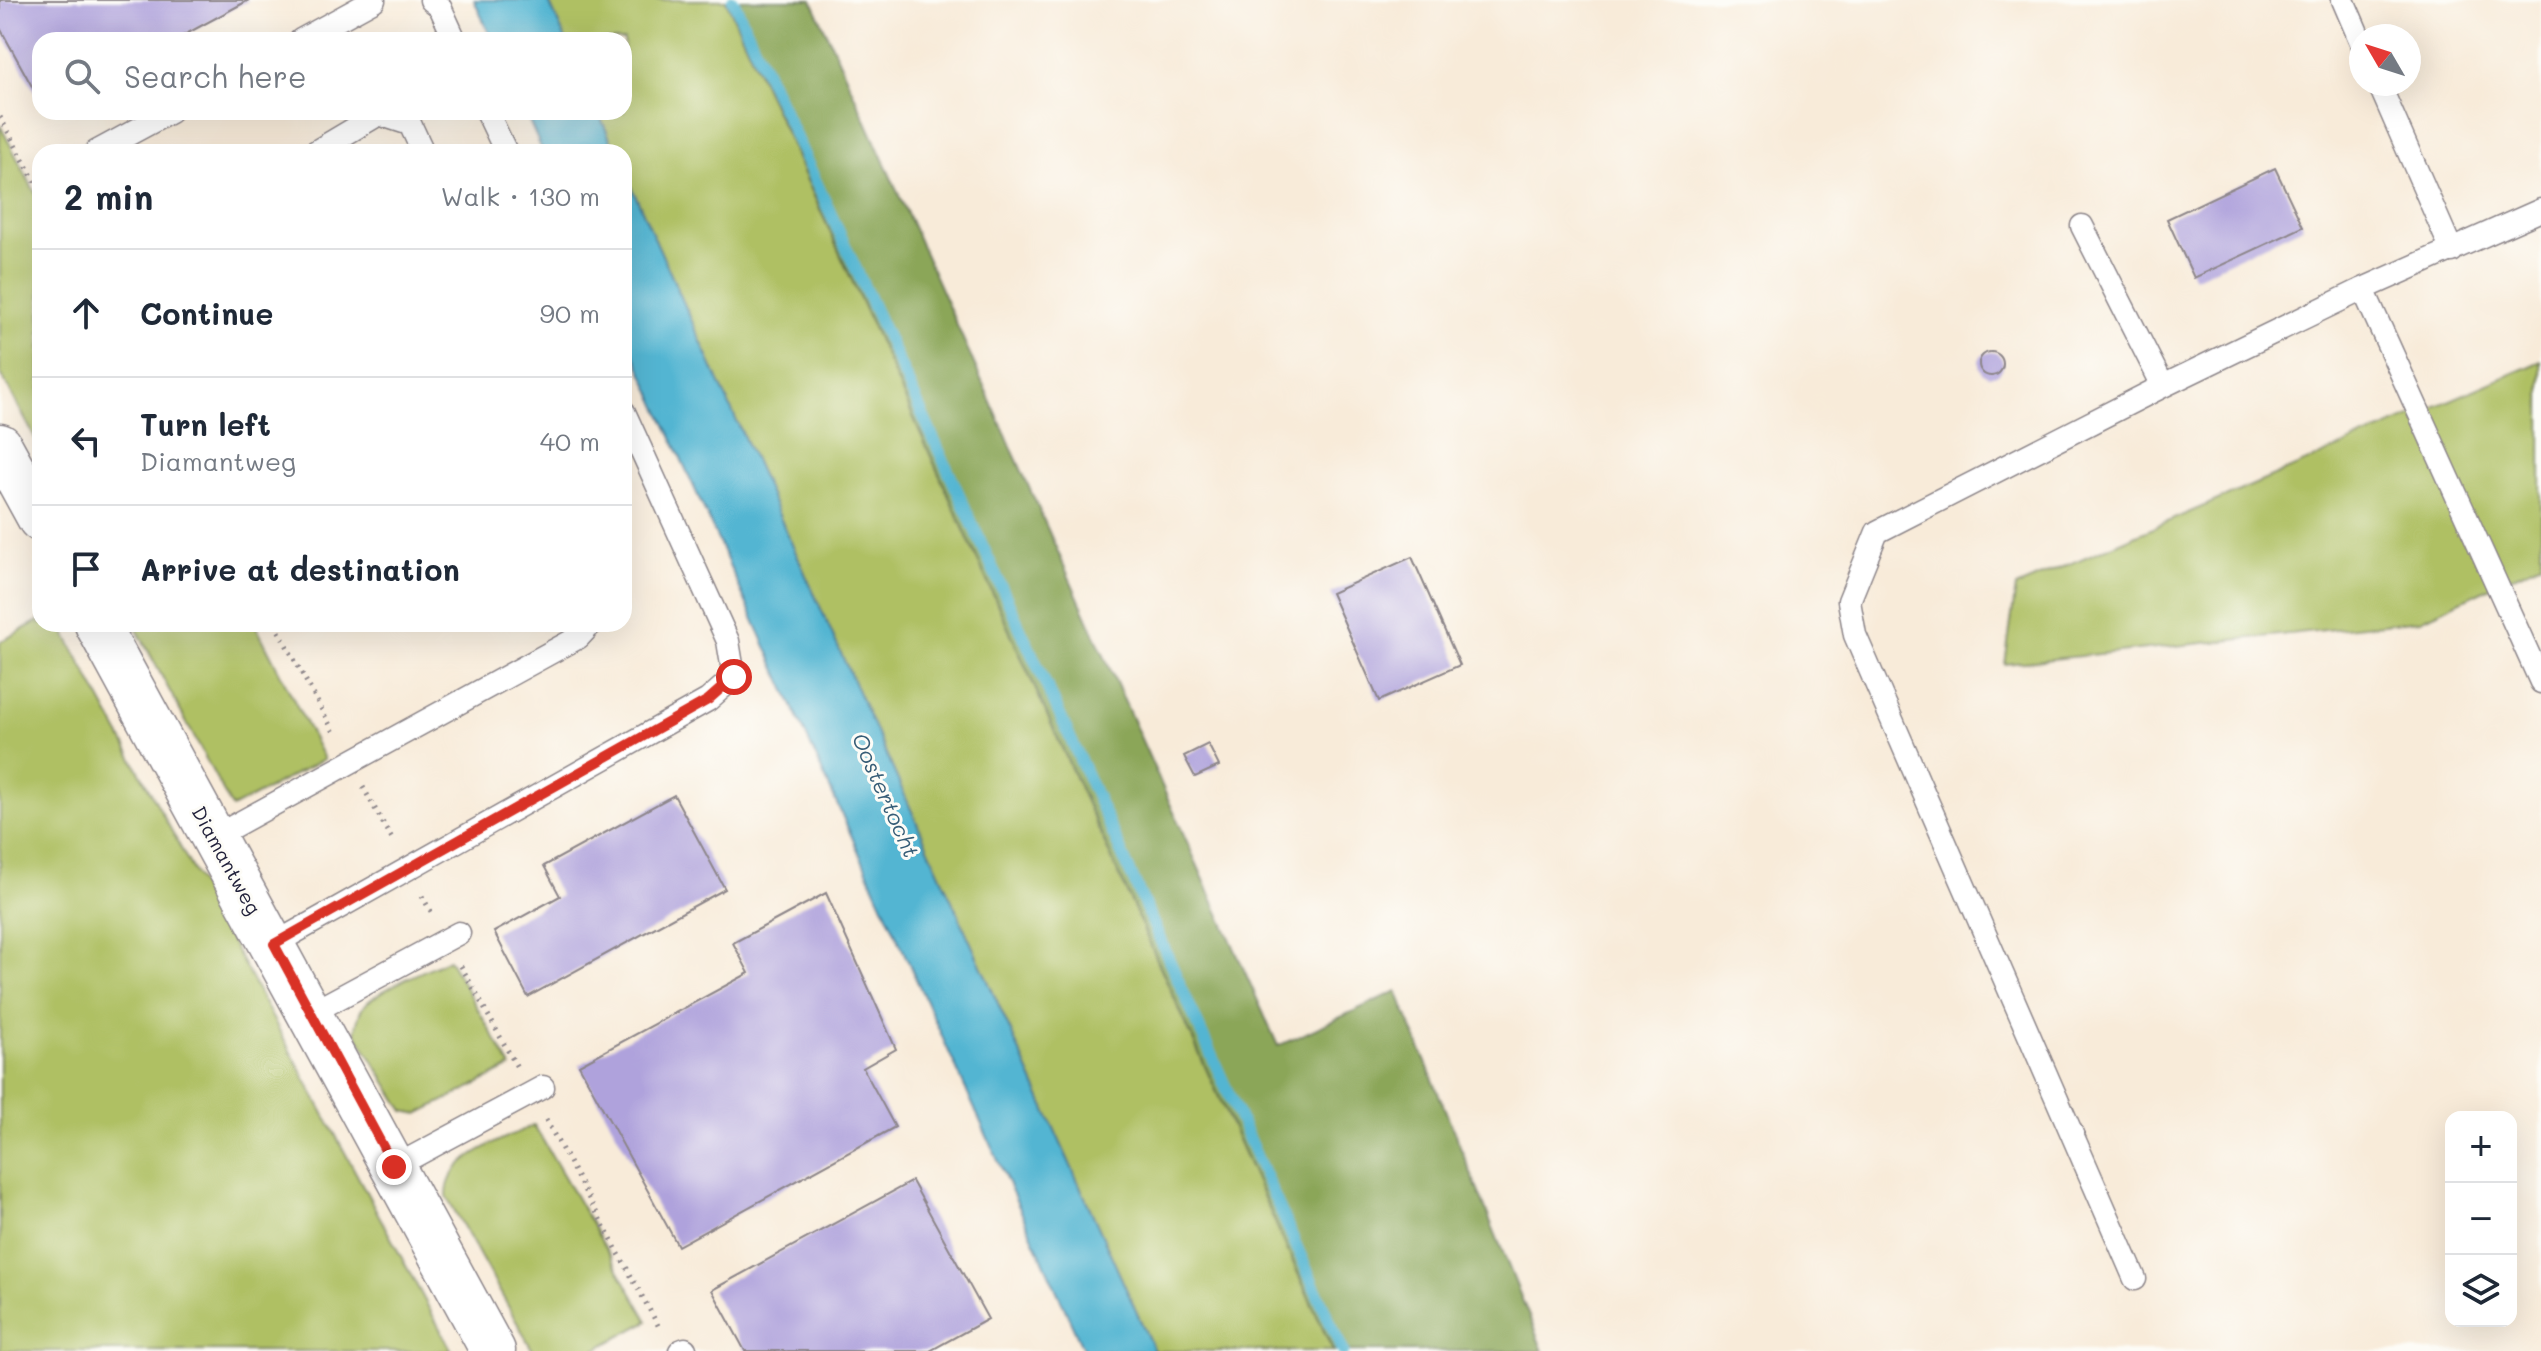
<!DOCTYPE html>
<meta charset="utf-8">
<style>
body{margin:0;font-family:Mali,sans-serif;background:#f6f6f7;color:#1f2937}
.controls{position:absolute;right:24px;bottom:24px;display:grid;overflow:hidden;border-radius:16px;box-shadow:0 8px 32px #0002}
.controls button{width:72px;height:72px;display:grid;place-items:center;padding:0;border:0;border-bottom:2px solid #e0e1e3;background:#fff;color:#1f2937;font:40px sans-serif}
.compass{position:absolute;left:2349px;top:24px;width:72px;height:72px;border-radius:50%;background:#fff;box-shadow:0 8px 32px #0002;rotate:309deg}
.stop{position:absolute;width:24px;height:24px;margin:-18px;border:6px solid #d93025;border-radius:50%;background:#fff}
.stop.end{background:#d93025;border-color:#fff;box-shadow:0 2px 8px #0008}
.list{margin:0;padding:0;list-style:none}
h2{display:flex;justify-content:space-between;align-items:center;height:104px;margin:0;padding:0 32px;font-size:34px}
h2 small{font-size:26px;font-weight:400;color:#747a83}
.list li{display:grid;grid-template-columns:52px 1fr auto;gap:24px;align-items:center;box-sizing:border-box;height:128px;padding:0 32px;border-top:2px solid #e0e1e3}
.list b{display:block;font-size:30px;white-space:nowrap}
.list p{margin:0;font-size:26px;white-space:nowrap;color:#747a83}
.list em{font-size:26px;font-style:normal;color:#747a83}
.icon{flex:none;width:44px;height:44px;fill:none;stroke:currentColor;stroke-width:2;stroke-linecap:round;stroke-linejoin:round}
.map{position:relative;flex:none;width:2541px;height:1351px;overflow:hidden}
.search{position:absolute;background:#fff;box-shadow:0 8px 32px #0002;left:32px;top:32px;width:600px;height:88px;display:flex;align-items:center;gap:20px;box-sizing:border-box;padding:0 28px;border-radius:24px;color:#747a83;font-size:30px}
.panel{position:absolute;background:#fff;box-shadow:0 8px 32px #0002;left:32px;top:144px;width:600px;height:488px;border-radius:24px}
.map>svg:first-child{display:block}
.green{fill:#afc063;stroke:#68714f;stroke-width:2}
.forest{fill:#8ba659;stroke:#56644a;stroke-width:2}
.water{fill:#53b5d2;stroke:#3a6c86;stroke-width:2}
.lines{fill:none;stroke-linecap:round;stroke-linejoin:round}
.stream{stroke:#53b5d2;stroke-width:12}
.building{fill:#afa2dc}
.service-casing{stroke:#8d868a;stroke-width:25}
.tertiary-casing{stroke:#8d868a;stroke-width:47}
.path{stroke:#8d868a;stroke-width:5;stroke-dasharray:2 6;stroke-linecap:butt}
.service{stroke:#fff;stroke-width:22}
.tertiary{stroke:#fff;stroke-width:44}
.route{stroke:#d93025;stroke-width:10}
.labels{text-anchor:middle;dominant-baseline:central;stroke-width:6;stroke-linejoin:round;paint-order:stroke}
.street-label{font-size:20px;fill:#22223b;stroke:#fdfcf7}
.water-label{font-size:22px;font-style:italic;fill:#365d77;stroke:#fdfcf7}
</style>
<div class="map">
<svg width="2541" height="1351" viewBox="0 0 2541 1351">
<rect width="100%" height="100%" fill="#fdfcf7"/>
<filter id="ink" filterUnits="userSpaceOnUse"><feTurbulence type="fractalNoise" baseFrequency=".0125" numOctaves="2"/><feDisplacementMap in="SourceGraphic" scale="16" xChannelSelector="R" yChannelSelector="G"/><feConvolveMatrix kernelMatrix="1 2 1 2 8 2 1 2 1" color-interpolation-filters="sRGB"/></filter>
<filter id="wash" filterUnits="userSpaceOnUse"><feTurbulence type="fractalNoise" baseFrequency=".006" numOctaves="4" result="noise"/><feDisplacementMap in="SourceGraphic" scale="32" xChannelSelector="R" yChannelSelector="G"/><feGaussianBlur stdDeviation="1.8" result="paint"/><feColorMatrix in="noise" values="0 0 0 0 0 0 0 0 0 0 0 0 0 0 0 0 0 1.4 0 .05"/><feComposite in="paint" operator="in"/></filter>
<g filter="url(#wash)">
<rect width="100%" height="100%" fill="#f8ebd9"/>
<!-- green -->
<path class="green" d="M548 0H726L1333 1351H1154L624 170V152H616L598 112H624V40H566Z
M0 125 40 202V447L0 372Z
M2541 361V563L2421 620 2005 664 2016 587Z
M40 620V624H60L452 1351H0V642Z
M134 624H255L324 759 232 808Z
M449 959 511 1067 418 1114 404 1111 355 1032C357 1024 358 1014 363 1007 378 989 427 970 449 959Z
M534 1125 648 1321 593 1351H533L447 1197C446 1155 502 1141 534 1125Z"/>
<!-- forest -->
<path class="forest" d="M726 0H812L1278 1046 1397 991 1543 1351H1333Z"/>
<!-- water -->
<path class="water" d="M474 0H548L566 40H492Z
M525 112H598L616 152H543Z
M624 170 1154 1351H1084L624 332Z"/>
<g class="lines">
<!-- stream -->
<path class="stream" d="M733 0 1074 746 1343 1351"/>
</g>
<g id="blocks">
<!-- building -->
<path class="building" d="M0 0H249L175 40H40V101L0 28Z
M2275 168 2303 227 2194 278 2167 219Z
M1979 364a12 12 0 1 1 24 0a12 12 0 1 1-24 0Z
M1412 557 1460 665 1379 701 1331 593Z
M1208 744 1219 766 1195 777 1184 756Z
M674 795 725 889 528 997 494 932 560 896 544 866Z
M826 893 896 1049 863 1068 895 1127 678 1246 579 1065 749 973 733 943Z
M912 1181 988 1319 930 1351H745L712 1290Z"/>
</g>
</g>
<g filter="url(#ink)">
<use href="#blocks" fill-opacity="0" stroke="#8d868a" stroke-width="2"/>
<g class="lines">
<!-- service casing -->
<g class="service-casing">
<path id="service" d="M431 0 440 7 455 40
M2343 0 2361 42
M301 40 374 0
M2379 84 2452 251
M487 112 506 152
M96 152 170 112
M315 152 379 114 410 124 423 152
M2082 226 2163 386
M2363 289 2541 682
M214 837 579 637 591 624
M274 944 708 700 734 677 728 641 624 412
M311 1013 459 933
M394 1167 543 1087
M2135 1279 1855 635 1849 601 1877 532 2163 386 2363 289 2541 210
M680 1351 685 1349"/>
</g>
<!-- tertiary casing -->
<g class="tertiary-casing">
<path id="tertiary" d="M0 446 40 519
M97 624 493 1351"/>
</g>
<!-- path -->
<path class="path" d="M0 117 40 191
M275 624 336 736
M363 787 393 841
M422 896 433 915
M461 966 518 1069
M546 1120 660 1329"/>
<!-- service -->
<use href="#service" class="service"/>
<!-- tertiary -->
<use href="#tertiary" class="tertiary"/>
</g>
</g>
<g class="lines" filter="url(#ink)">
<!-- route -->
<path class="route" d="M394 1167 274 944 708 700 734 677"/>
</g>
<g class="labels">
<!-- street labels -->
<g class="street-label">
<text transform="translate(227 860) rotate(61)">Diamantweg</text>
</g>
<!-- water labels -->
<g class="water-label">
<text transform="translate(886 795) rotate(66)">Oostertocht</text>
</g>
</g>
</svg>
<div class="controls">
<button>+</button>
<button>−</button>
<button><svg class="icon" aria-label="layers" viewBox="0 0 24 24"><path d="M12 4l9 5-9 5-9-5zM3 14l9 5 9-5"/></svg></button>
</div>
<svg class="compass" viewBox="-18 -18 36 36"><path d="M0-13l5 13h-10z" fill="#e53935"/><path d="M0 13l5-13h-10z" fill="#747a83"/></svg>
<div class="stop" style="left:734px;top:677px"></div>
<div class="stop end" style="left:394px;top:1167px"></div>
<div class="search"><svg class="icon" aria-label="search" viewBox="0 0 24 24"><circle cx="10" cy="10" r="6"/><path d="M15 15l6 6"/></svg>Search here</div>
<section class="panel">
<h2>2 min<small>Walk · 130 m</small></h2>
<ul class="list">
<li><svg class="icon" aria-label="ahead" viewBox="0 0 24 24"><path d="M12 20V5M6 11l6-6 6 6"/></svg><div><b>Continue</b></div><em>90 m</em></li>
<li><svg class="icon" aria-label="left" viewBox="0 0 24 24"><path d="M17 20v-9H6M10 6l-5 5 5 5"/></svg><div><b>Turn left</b><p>Diamantweg</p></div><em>40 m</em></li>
<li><svg class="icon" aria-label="arrive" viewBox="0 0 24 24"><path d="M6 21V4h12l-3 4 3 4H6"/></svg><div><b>Arrive at destination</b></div></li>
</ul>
</section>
</div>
